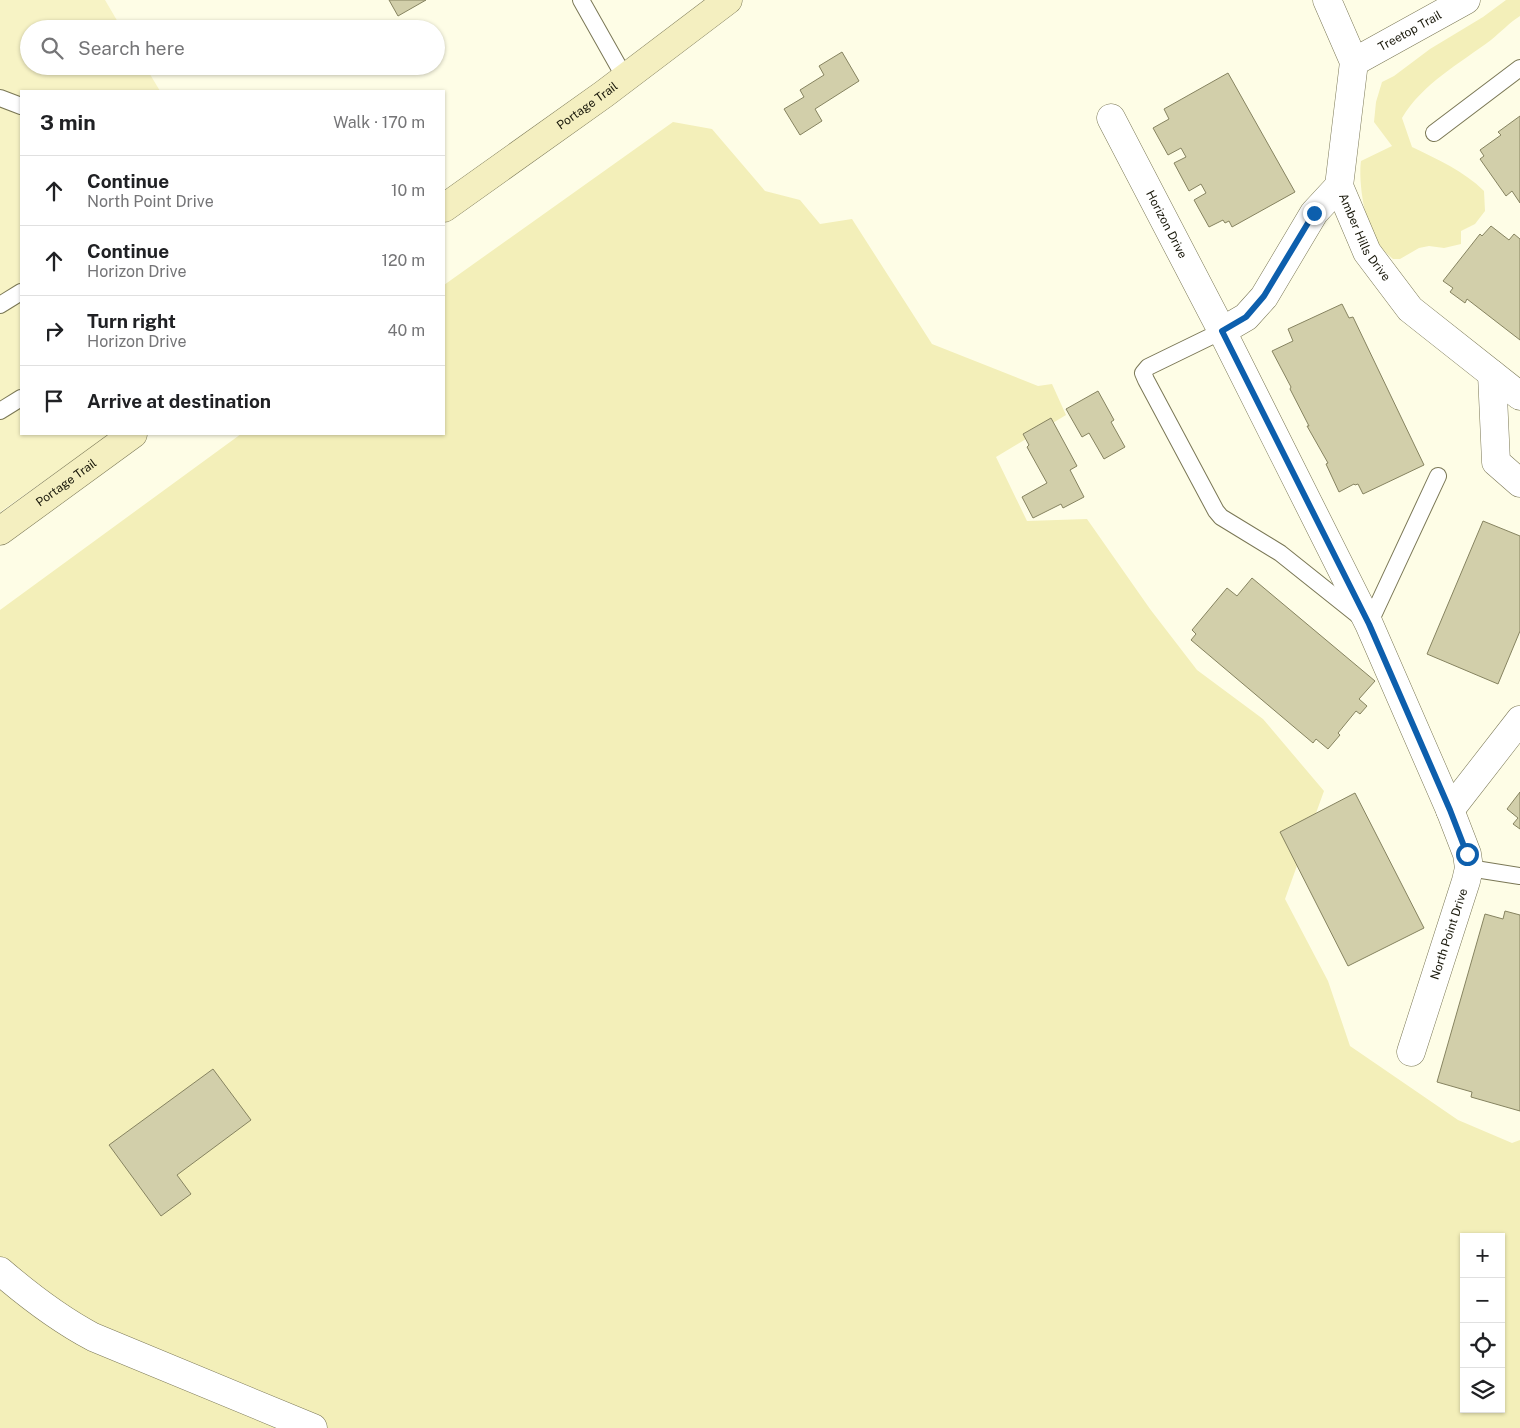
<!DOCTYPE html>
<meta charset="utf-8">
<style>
body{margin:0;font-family:"Public Sans",sans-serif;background:#f6f6f6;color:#202124}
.controls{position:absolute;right:15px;bottom:15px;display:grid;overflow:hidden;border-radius:0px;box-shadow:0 1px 4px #0004}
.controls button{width:45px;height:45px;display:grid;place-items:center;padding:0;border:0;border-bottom:1px solid #e0e0e0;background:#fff;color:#202124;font:25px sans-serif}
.stop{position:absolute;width:15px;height:15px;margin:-11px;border:4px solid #0d5fad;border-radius:50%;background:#fff}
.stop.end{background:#0d5fad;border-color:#fff;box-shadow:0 1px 5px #0008}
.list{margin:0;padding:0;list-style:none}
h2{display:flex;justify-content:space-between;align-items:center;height:65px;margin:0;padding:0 20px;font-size:21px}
h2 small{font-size:16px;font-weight:400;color:#757577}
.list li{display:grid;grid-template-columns:32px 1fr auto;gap:15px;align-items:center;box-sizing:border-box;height:70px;padding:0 20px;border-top:1px solid #e0e0e0}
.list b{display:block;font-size:19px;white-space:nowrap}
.list p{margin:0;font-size:16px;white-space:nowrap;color:#757577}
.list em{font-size:16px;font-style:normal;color:#757577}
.icon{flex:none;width:28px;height:28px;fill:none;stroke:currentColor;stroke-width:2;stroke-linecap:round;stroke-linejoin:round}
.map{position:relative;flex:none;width:1520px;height:1428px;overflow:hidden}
.search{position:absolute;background:#fff;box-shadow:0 1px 4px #0004;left:20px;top:20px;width:425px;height:55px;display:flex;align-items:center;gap:12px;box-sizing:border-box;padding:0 18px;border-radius:28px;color:#757577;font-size:19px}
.panel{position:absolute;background:#fff;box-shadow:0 1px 4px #0004;left:20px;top:90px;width:425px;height:345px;border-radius:0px}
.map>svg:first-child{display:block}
.built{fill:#f7f3c5}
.green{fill:#f3efb9;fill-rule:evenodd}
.building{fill:#d2cfaa;stroke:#868360}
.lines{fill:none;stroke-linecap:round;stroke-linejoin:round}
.service-casing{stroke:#7a7755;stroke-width:18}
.minor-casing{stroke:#7a7755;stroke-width:29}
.secondary-casing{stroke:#7a7755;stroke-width:29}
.service{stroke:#fff;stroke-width:16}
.minor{stroke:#fff;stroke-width:28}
.secondary{stroke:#f4efc0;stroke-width:28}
.route{stroke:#0d5fad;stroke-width:6}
.labels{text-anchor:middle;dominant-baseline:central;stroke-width:5;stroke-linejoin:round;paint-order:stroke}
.street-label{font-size:12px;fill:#181709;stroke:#fff}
</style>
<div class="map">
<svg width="1520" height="1428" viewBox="0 0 1520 1428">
<rect width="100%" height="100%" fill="#fefde6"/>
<!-- built -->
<path class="built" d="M0 0H105L122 29H29V66H145L160 91H21V434H110L0 512Z"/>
<!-- green -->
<path class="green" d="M1506 0H1520V16C1509 23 1501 32 1491 40 1459 64 1423 83 1402 118L1412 147C1437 159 1464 171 1484 191L1485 211 1475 224 1461 231V244L1444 248 1429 246 1419 248 1400 259H1393C1388 255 1383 250 1379 245 1365 228 1358 182 1361 161L1392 146 1374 122 1376 102 1382 82 1394 76 1430 49 1483 17Z
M673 122 712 129 765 191 800 200 820 224 852 219 932 344 1038 386 1052 384 1066 415 996 457 1027 521 1087 519 1150 609 1197 670 1263 719 1324 791 1285 899 1328 981 1350 1046 1458 1120 1512 1143 1520 1140V1428H0V610L241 434H444V285ZM1464 1237H1501V1409H1464Z"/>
<!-- building -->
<path class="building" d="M389 0H426L398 16Z
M842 52 859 81 815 109 822 121 800 135 784 109 804 97 800 90 824 75 819 66Z
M1228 73 1295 192 1232 227 1229 221 1225 223 1223 220 1209 227 1194 200 1206 193 1201 184 1189 191 1174 163 1186 157 1181 148 1168 155 1153 128 1169 119 1164 109Z
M1520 116V203L1512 191 1506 196 1480 159 1484 156 1480 150 1501 135 1498 132Z
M1491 226 1509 240 1514 234 1520 239V340L1467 299 1465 303 1450 292 1453 288 1443 281 1480 234 1482 236Z
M1342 304 1349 318 1353 317 1424 465 1363 494 1358 484 1355 485 1354 484 1339 492 1326 464 1328 463 1307 426H1309L1290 389 1291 387 1272 351 1293 341 1288 329Z
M1098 391 1114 420 1111 422 1125 447 1104 459 1089 433 1082 437 1066 409Z
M1051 418 1077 466 1070 470 1084 497 1063 508 1061 504 1033 518 1022 497 1047 483 1027 447 1029 445 1023 434Z
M1483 521 1520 536V631L1498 684 1427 654Z
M1252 578 1375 681 1359 699 1367 706 1360 714 1356 711 1338 733 1340 735 1328 749 1316 739 1313 743 1191 640 1196 634 1192 630 1227 588 1237 596Z
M1520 792V829L1513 824 1518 818 1507 809Z
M1355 793 1424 928 1348 966 1280 832Z
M1505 911 1520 915V1111L1471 1097 1472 1092 1437 1082 1485 914 1503 919Z
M213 1069 251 1120 177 1175 191 1194 161 1216 109 1145Z"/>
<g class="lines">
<!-- service casing -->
<g class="service-casing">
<path id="service" d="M581 0 625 78
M0 98 21 106
M1434 133 1520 68
M0 305 21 292
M1222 331 1148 367 1143 373 1146 380 1216 511 1221 517 1280 553 1369 624 1438 476
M0 411 21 398
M1469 868 1520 876"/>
</g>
<!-- minor casing -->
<g class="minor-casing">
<g id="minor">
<path id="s1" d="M1327 0 1354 62 1339 186 1367 252 1410 309 1520 396"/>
<path id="s2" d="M1354 62 1466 0"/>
<path id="s3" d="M1111 118 1222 331 1369 624 1450 810 1467 854 1469 868 1466 881 1411 1052"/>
<path d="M1222 331 1246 317 1264 297 1314 213 1339 186"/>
<path d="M1492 374 1496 462 1520 483"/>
<path d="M1450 810 1520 720"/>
<path d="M0 1271C29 1296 59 1319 93 1337L313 1428"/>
</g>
</g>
<!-- secondary casing -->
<g class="secondary-casing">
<g id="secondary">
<path id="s4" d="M444 208 604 94 728 0"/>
<path id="s5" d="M0 531 133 434"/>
</g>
</g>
<!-- service -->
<use href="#service" class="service"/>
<!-- minor -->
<use href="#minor" class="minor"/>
<!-- secondary -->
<use href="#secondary" class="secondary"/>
</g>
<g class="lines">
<!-- route -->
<path class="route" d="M1314 213 1264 296 1246 317 1222 331 1369 624 1450 810 1467 854"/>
</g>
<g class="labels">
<!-- street labels -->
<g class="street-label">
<text stroke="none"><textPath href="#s2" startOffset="64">Treetop Trail</textPath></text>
<text stroke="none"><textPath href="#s4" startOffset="176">Portage Trail</textPath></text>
<text stroke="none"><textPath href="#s3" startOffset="120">Horizon Drive</textPath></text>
<text stroke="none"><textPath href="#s1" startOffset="250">Amber Hills Drive</textPath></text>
<text stroke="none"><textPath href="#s5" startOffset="82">Portage Trail</textPath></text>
<text transform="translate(1449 934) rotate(-72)">North Point Drive</text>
</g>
</g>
</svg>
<div class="controls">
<button>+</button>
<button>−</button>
<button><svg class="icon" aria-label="locate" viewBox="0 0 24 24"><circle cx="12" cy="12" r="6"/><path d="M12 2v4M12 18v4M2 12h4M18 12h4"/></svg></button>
<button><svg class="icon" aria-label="layers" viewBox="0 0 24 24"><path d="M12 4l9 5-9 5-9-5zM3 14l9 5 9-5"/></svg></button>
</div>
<div class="stop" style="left:1467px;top:854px"></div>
<div class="stop end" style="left:1314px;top:213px"></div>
<div class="search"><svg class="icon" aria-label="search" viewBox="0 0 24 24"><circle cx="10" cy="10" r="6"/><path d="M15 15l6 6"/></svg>Search here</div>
<section class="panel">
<h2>3 min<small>Walk · 170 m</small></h2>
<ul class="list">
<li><svg class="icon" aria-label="ahead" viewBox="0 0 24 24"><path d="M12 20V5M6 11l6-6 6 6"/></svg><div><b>Continue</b><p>North Point Drive</p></div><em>10 m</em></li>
<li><svg class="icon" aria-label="ahead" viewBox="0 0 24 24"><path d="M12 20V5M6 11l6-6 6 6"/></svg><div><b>Continue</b><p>Horizon Drive</p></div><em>120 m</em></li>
<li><svg class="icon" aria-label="right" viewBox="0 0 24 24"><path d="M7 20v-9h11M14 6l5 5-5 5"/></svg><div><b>Turn right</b><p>Horizon Drive</p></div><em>40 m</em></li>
<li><svg class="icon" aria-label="arrive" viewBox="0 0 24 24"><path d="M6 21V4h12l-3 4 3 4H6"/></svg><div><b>Arrive at destination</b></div></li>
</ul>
</section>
</div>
